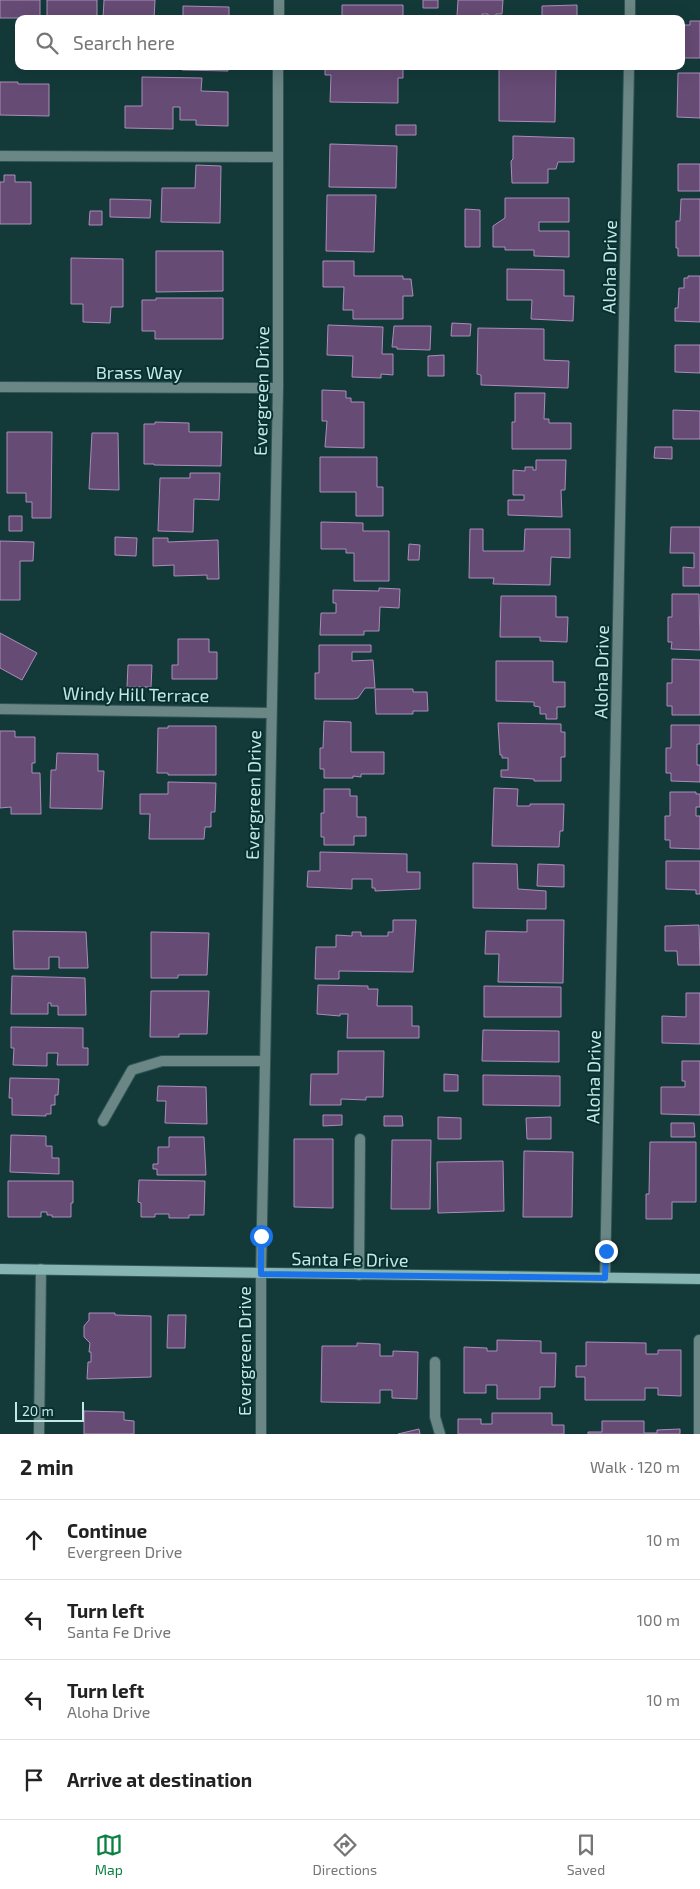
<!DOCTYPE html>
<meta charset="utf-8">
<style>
body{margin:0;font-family:"Exo 2",sans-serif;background:#f6f6f6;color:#222}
.scale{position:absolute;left:15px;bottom:12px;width:69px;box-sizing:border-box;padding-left:5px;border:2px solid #c4e7e5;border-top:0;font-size:14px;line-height:18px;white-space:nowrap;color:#c4e7e5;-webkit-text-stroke:4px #07302f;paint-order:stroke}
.stop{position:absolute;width:15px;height:15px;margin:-11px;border:4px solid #1a73e8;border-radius:50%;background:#fff}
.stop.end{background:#1a73e8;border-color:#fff;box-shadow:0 1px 5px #0008}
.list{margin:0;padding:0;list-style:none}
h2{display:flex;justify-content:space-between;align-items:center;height:65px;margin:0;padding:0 20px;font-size:21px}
h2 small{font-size:16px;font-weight:400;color:#767676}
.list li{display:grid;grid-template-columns:32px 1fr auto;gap:15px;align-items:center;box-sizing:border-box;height:80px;padding:0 20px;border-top:1px solid #e0e0e0}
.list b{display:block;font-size:19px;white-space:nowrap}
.list p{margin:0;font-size:16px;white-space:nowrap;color:#767676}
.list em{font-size:16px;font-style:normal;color:#767676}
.icon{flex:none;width:28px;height:28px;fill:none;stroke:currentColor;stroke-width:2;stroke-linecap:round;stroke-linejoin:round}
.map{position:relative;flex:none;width:700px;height:1434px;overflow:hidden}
.search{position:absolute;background:#fff;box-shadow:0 5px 20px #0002;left:15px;right:15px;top:15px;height:55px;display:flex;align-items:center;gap:12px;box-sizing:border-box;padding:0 18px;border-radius:10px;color:#767676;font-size:19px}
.sheet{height:385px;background:#fff}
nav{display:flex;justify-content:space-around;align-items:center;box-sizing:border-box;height:70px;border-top:1px solid #e0e0e0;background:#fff;font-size:14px;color:#767676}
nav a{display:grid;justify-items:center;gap:2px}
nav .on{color:#0b8043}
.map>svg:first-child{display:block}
.building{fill:#664b74;stroke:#aa8dba}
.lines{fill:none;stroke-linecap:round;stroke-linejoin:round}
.service-casing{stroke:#2f5655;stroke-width:12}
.minor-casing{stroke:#2f5655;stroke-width:12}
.secondary-casing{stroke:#2f5655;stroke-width:12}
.service{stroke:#6a8685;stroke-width:10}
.minor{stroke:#6a8685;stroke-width:10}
.secondary{stroke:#87b5b3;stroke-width:10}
.route{stroke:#1a73e8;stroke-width:6}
.labels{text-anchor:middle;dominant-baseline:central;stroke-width:4;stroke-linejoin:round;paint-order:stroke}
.street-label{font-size:18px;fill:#c4e7e5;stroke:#07302f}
</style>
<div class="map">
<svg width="700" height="1434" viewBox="0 0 700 1434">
<rect width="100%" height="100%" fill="#133a39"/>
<!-- building -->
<path class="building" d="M0 0H40V18H0Z
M47 0H97V19H47Z
M104 0H155L154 19H103Z
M423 0H438V8H423Z
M458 0H503L502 14H496L495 17H488V14H482V17L457 16Z
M342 5H403V19H342Z
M577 5V19H542V6Z
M183 6 229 7V19H183Z
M690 21H700V58H681V25H690Z
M183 66H228V71L182 70Z
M325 66H403V78H398V103L330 102 331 75H325Z
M499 66H556L555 122 499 121Z
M678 73H700V118L677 117Z
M142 77 202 78 201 91 228 92V126L196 125V120H180V107H173V129L125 128V106H142Z
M0 82H18V84H49V116L0 115Z
M396 125H416V135H396Z
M513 136 574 138V162H558L556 169H548V183H512L511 161 513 159Z
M330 144 397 146 396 188 329 187Z
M678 164H700V191H678Z
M196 165 221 166 220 223 161 222 162 188H195Z
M4 175H15V182H31V224H0V182H4Z
M327 195H376L374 252 326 251Z
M505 198H569V222H539V231H569V257L534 256V250H505V247H493V226L505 218Z
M110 199 151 200 150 218 110 217Z
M681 199H700V256H678V248H676V221H680Z
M465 209 480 210V247H465Z
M90 211H102V225H89Z
M156 251H223V291L156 292Z
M71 258 123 259V307H111L110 323 83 322V304H71Z
M323 261H354V276H403V279H411L413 296H403V319H353V310H343L344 287H323Z
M507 269 564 270V296H574L573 321 531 319 532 300H507Z
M688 276H700V322L675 321V308H678L679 288H684V278H688Z
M156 298H223V339H155V331H142V300H156Z
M452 323 471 324 470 336H451Z
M328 325 383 327 382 354H393V375L381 374V378L352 377 353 356 327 355Z
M394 326H431L430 350 397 349V347H392Z
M478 328 544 329V360L569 361 568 388 481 385V375L477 374Z
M675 345H700V373L675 372Z
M444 355V376H428V356Z
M322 390 346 391V398H351V402H364V448L325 447 327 421H322Z
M515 393H545L544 419H549V423H571V449H512V422H515Z
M673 410 700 411V439H673Z
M155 422 189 423V432H222L221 466 154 465V464H144V424H155Z
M7 432H52L51 518H32V502H26V493H7Z
M92 433H118L119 490 89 489Z
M655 447H672V459L654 458Z
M320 457H377V487H383V516H356V492H320Z
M536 460H566L565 490H561L562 517 508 515V500H524V495H513V470L525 471V467H533V470H536Z
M190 473H220L219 500 194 499 193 532 158 531 160 478H190Z
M9 516H22V531H9Z
M321 522 363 523V531H389V581H354V553H346V549H321Z
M671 527H700V586H683V567L694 568V553H670Z
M470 529H483V551H524L525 529H570V558L551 557 550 585 493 584 494 578H469Z
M115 537 137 538 136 556 115 555Z
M153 538H168V542L218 540 219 579H207V575L174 576V565L153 566Z
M0 541 34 542 33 561H20V600H0Z
M409 544 420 545 419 560H408Z
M379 588 400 589 399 608 380 607 379 631H364V635H320L321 613H336V603H333V590L379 591Z
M672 594H699L700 650 671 649 672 642H668V617H672Z
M501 596H556V617H568L567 642 540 641V637H500Z
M0 633 37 653 22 680 0 668Z
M178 639H209V652H217V679H172V665H178Z
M319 645H371V652H352V661L373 660 375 688H365L358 698 353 699H315V673H319Z
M672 659 700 660V715H672V706H667V683H672Z
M496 661H553V682H565V707H557V719H546V714H540V707L534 706V702L496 701Z
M128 665H152L151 687H127Z
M375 689H413V692H427L428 711H413V714H376Z
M324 721 351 722V752H384V774H361V777L353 776V778H324V769H320V748H323Z
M498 723 561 724V732H565V757H561V781H534V779L501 777V770H508V758H502V755H500Z
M671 725H700V744H697V765H700V782L671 781V773H666V748H671Z
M168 726H216V775H168V773H157L158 728H168Z
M0 731H15V737H35V763H32V773H40L41 814H11V807L0 808Z
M57 753 98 754V771H104L102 809 50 808 51 770H56Z
M168 782 216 783 215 812H211V827H205L204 839H149L150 814H140V794H168Z
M494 788 518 789 517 806H530V804H564L563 831H560L559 847 492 846Z
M324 789H350V796H357V817H366V836H354V845H324V837H321V813H324Z
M670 792H696V794H700V807H696V816H700V849L670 848V840H665V816H670Z
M320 852 407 854V872H420V889L375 891V888H372V879H352V889L307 887 308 871H320Z
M666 861H700V894H696V890L666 889Z
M473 863 517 864 518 889 546 891V909L473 908Z
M538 864 564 865V887L537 886Z
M393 920H416L413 972 339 971V979H315L316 947H336V935L352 936V932H361V936H388V932H393Z
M527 920H564L563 983 498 982 499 954H485L486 931 527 932Z
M699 925 700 965H678L677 951H665V926Z
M13 931 86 932 88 968H59V957H49V969H14Z
M151 932 209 933 207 975H178V978H151Z
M12 976 85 978 86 1015H58V1006H51V1003H48V1014H11Z
M318 985 368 986V989H378L377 1006H412V1026H419V1038H347L348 1014H340V1016L317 1014Z
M484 986 561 987V1017H484Z
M151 991H209L207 1034H179V1037H150Z
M686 993H700V1044L662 1043V1016L686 1017Z
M11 1027 83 1028V1048H88V1065H57L58 1053H47V1066L13 1065 14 1048H11Z
M483 1030 559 1031V1062L482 1061Z
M338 1051H384L383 1097H366V1100L341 1099V1105H310L311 1074H338Z
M682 1061H700V1115L661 1114V1087H685V1081H682Z
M444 1074 458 1075V1091H444Z
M483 1075 560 1076V1106L483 1105Z
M10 1078 59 1079 58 1095H55V1105H51V1114H46V1116L12 1115V1098H9Z
M158 1086 206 1087 207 1124 165 1123 166 1101H157Z
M323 1115H342V1125L323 1126Z
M384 1116H402L403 1126H384Z
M438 1117 461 1118V1139H438Z
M551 1117V1139H527L526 1118Z
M671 1123H694L695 1137H671Z
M11 1135 46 1136V1146H52V1158H59V1174L10 1172Z
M169 1137H204L206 1175H157V1169H153V1164H158V1147H169Z
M294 1139H333V1208L294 1207Z
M392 1140H431L430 1209H391Z
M650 1142H696V1202H672V1219H646V1194H649Z
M524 1151 573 1152 572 1217H523Z
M503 1161 504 1211 438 1213 437 1162Z
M139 1180 205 1181 204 1215H189V1218H169V1214H155V1217H141V1203L138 1202Z
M8 1181H73V1203H71V1217H52V1215H47V1212H41V1217H8Z
M89 1313H115V1315L151 1316V1377L87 1379 88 1362H91V1352H89L90 1343 84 1337V1326L89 1320Z
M168 1315H186L185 1348H167Z
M497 1340 541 1341V1353H556L555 1387H540V1399H497V1385H486V1393H464V1347L487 1348V1351H497Z
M586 1342 646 1343V1354H658V1350H681V1396L658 1395V1388H645V1400H585V1377H576V1366H586Z
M357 1343 380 1344V1356H393V1351L418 1352 417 1399 392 1398V1390H380V1403L321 1402 322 1346H357Z
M84 1411 124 1412V1420L134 1421V1434H84Z
M492 1413H552V1425H564V1434H458V1419H481V1424H492Z
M602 1421H644V1433H657V1430L680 1429V1434H588V1432H602Z
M419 1429 420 1434H398Z"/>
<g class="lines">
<!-- service casing -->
<g class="service-casing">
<path id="service" d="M359 1275 360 1139
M699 1340V1434
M435 1362V1417L440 1434"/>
</g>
<!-- minor casing -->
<g class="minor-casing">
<path id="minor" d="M279 19V0
M630 19V0
M0 156 277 157
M0 387 278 388
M0 709 271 713
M103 1121 132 1070 162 1061H264
M605 1278 629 66
M39 1434 41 1269
M261 1434V1274L278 388V66"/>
</g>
<!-- secondary casing -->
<g class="secondary-casing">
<path id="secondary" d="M0 1269 700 1279"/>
</g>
<!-- service -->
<use href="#service" class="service"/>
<!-- minor -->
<use href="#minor" class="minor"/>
<!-- secondary -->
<use href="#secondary" class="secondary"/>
</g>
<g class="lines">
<!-- route -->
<path class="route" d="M261 1236V1274L605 1278 606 1251"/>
</g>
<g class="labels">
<!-- street labels -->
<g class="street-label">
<text transform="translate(609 267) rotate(-89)">Aloha Drive</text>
<text x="139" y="372">Brass Way</text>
<text transform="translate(261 391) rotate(-89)">Evergreen Drive</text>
<text transform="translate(601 672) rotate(-89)">Aloha Drive</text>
<text transform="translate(136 694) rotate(1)">Windy Hill Terrace</text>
<text transform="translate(253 795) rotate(-89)">Evergreen Drive</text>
<text transform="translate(593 1077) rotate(-89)">Aloha Drive</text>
<text transform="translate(350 1259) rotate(1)">Santa Fe Drive</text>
<text transform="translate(244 1351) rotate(-90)">Evergreen Drive</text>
</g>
</g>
</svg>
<div class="scale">20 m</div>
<div class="stop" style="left:261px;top:1236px"></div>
<div class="stop end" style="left:606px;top:1251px"></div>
<div class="search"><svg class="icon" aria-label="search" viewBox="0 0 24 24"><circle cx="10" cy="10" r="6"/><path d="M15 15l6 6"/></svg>Search here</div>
</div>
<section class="sheet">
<h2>2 min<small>Walk · 120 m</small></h2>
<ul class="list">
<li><svg class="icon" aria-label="ahead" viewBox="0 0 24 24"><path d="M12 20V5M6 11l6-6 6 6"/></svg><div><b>Continue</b><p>Evergreen Drive</p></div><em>10 m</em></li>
<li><svg class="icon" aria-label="left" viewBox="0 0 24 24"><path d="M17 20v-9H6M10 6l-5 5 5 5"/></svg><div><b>Turn left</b><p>Santa Fe Drive</p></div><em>100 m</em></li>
<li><svg class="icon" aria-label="left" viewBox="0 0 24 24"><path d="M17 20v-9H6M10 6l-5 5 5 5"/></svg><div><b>Turn left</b><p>Aloha Drive</p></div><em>10 m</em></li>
<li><svg class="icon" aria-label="arrive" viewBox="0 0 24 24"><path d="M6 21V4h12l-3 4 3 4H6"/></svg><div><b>Arrive at destination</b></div></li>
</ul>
</section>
<nav>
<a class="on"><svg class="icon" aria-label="map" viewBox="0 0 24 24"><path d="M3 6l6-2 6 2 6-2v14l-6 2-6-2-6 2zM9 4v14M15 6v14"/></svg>Map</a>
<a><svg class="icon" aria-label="directions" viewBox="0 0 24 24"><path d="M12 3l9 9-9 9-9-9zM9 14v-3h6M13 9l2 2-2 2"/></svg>Directions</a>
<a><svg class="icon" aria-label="saved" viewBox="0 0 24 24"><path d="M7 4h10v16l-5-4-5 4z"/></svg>Saved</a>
</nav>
